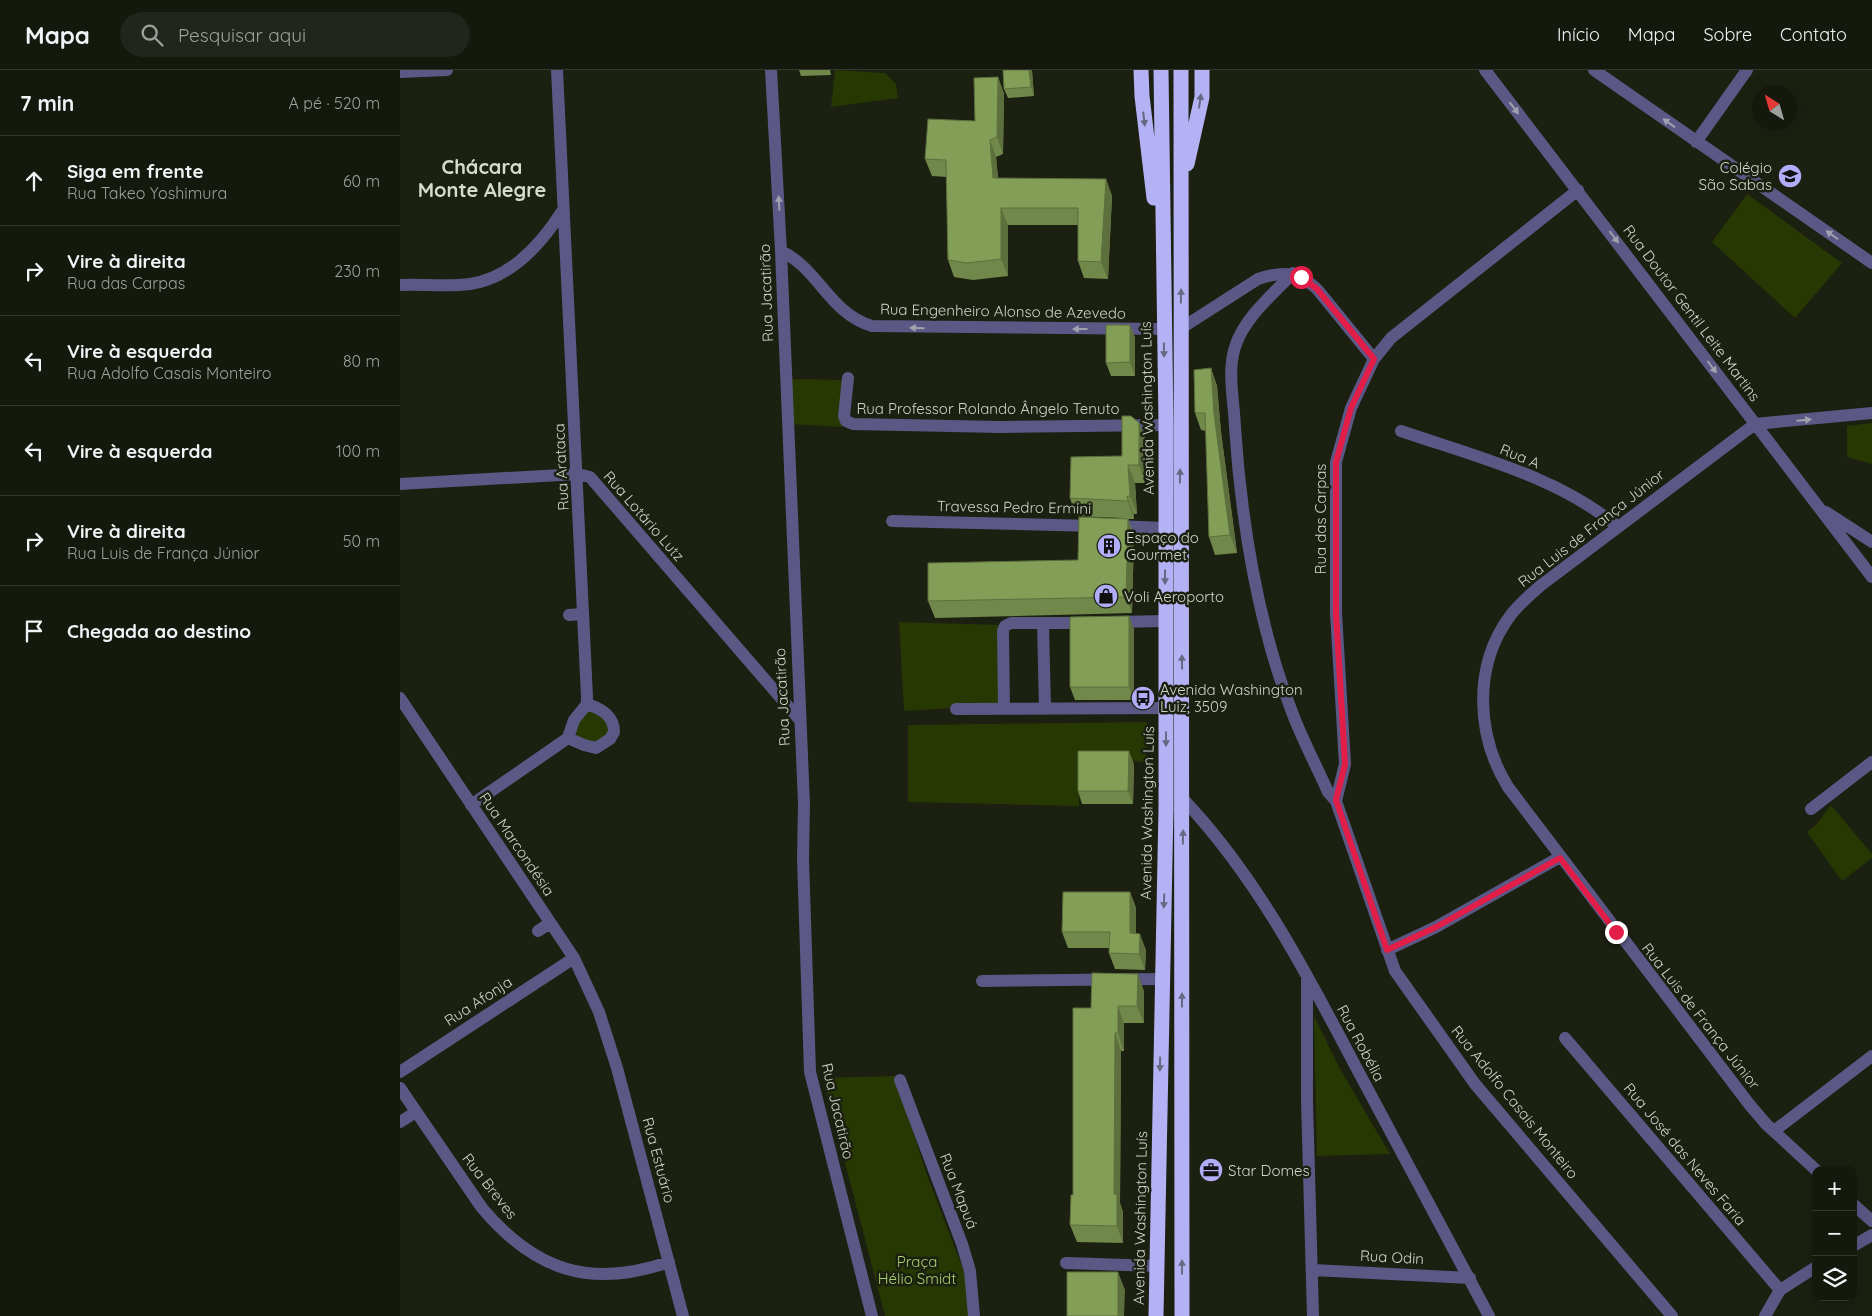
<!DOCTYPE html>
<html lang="pt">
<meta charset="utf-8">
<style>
body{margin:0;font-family:Quicksand,sans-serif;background:#21251b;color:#f1f3f6}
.controls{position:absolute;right:15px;bottom:15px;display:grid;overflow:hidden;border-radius:10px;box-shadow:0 5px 20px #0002}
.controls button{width:45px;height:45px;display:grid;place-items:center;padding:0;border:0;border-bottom:1px solid #33372e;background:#14180d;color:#f1f3f6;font:25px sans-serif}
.compass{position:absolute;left:1352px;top:15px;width:45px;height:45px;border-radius:50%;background:#14180d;box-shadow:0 5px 20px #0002;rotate:323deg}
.stop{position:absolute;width:15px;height:15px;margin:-11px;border:4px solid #e11d48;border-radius:50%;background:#fff}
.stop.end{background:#e11d48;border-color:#fff;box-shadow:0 1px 5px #0008}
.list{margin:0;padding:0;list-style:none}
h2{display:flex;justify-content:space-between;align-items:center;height:65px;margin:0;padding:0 20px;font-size:21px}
h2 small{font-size:16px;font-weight:400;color:#9da09d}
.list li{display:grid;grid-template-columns:32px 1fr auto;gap:15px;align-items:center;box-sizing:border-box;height:90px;padding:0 20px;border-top:1px solid #33372e}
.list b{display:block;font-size:19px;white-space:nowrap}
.list p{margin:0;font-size:16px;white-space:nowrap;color:#9da09d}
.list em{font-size:16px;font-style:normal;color:#9da09d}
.icon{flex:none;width:28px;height:28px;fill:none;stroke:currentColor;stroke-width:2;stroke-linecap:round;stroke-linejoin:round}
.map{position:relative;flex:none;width:1472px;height:1246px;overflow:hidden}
header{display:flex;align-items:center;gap:30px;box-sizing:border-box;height:70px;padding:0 25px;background:#14180d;border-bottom:1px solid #33372e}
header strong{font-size:24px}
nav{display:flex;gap:28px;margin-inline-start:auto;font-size:18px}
.search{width:350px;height:45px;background:#21251b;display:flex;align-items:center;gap:12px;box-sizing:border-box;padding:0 18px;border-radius:28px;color:#9da09d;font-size:19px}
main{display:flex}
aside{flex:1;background:#14180d}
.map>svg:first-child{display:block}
.green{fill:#283803}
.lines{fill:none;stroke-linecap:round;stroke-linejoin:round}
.street{stroke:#5b5886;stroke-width:12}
.highway{stroke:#b5b1f5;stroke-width:15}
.wall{fill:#71884b}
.shaded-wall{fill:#5c6f3d}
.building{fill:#839e57;stroke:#5c6f3d}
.oneway{fill:#686883}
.oneway2{fill:#a1a2ae}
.route{stroke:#e11d48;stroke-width:6}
.labels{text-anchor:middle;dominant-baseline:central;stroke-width:5;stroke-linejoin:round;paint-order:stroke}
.poi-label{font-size:15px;fill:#cfd3c9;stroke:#1b2011;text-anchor:start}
.street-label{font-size:15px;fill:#cfd3c9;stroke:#1b2011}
.park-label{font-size:15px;fill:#acd06e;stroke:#1b2011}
.district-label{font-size:20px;font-weight:bold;fill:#d4ddc8;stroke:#1b2011}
</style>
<header>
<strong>Mapa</strong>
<div class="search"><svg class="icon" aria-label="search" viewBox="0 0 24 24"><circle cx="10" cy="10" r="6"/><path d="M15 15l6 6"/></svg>Pesquisar aqui</div>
<nav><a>Início</a><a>Mapa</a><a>Sobre</a><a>Contato</a></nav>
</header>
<main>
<aside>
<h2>7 min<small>A pé · 520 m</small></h2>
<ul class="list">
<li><svg class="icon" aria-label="ahead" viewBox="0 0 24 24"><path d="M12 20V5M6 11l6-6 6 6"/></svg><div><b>Siga em frente</b><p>Rua Takeo Yoshimura</p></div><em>60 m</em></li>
<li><svg class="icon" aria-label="right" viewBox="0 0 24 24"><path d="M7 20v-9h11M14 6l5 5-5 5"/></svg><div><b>Vire à direita</b><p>Rua das Carpas</p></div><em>230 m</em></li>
<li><svg class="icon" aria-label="left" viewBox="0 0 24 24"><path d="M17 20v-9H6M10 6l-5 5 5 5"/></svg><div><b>Vire à esquerda</b><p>Rua Adolfo Casais Monteiro</p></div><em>80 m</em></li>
<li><svg class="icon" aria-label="left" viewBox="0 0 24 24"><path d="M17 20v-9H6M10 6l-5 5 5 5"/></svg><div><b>Vire à esquerda</b></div><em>100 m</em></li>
<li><svg class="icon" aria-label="right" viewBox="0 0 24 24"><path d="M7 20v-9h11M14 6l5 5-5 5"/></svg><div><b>Vire à direita</b><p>Rua Luis de França Júnior</p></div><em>50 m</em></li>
<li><svg class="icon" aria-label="arrive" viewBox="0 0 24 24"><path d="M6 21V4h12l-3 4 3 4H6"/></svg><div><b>Chegada ao destino</b></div></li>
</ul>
</aside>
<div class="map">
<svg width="1472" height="1246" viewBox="0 0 1472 1246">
<rect width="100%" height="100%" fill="#1b2011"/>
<!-- green -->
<path class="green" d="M435 0 485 3 496 14 498 28 431 37Z
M1347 124 1442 193 1395 248 1312 172Z
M390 309 443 310 442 357 389 354Z
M1472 353V394L1447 387V356Z
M499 552 599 555 601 635 504 641Z
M190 640 205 646 209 662 197 674 177 666 175 661 177 650Z
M747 652 746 692 680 688 679 736 508 732V655Z
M1431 735 1472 784V788L1442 811 1407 762 1415 756Z
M914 946 939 997 990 1084 917 1086Z
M495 1006 527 1105 568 1212V1246H485L423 1008Z"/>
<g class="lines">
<!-- street -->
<path class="street" d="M157 0 187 627V634L174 650 168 668
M371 0 381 181 404 734 403 789 410 1002 472 1246
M1085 0 1472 507
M1194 0 1472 193
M0 2 47 0
M1296 72 1347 0
M381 181C419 199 429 243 472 256L763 259
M893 203C872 225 844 248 835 277 827 302 834 331 835 357 841 450 858 555 892 642 902 669 916 695 928 722L936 731 995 901 1075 1014 1272 1246
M0 215C23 214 47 217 70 214 112 208 142 173 163 140
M780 259 858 209C881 201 898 201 917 219L974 289
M448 308 444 346 446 351 453 354 600 357 766 355
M1355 354 1140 516C1130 525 1118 535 1110 546 1073 596 1076 665 1108 717L1349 1034 1366 1054 1416 1100
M1355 354 1472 343
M1001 361C1074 386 1159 407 1218 457
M0 414 178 404 190 407 399 649
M1426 442 1472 472
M492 451 695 456
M715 456 765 458
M169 545 182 544
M716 552 765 551
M643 554 645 639
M0 628 174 888 199 942 217 998 283 1246
M556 639 766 638
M604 639 603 561 605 556 611 553H686
M168 668 184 675 196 678 210 669 214 662C214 646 202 639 187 634
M783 729C857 807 907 904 957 999 1001 1081 1045 1164 1089 1246
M936 731 945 694 936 543V392L951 338 974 289 991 268 1178 120
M71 735 168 668
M1411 739 1472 692
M138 861 150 853
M987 880 1036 857 1160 787
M907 909V1031L913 1246
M582 911 762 909
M1165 968 1380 1220
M0 1002 174 888
M500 1010 562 1174 570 1201 574 1246
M0 1018 82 1138C135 1201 191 1219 269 1192
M0 1052 16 1042
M1374 1061 1472 986
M1453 1134 1472 1151
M1453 1176 1472 1165
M666 1193 756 1196
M913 1200 1070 1208
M1365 1246 1380 1220 1416 1197"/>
<!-- highway -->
<path class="highway" d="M741 0 742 26 754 128
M781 0 782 1246
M787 94 802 27V0
M756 1246 766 738V355L761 0"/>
</g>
<!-- wall -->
<path class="wall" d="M399 0H430L431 5 401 6Z
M632 1 634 26 608 28 604 19Z
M598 7 604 24 603 84 596 87 598 109H706L712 126 708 209 684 208 678 191V155H608V206L573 210 554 207 548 190 547 107 532 106 525 89 575 51Z
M730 255 735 268V306H711L706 293Z
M811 298 817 316 821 362 837 483 815 485 809 467 806 361 801 360 795 343Z
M739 353 746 370 745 413H735L737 444H734V449H728L734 465 732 543 535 548 528 531 678 490 721 448 676 446 670 428 722 386Z
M729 546 734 560V630H675L670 617Z
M734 694 733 734H682L678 721Z
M730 822 736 838V863L746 880 745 900 715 899 709 883V878H668L662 862Z
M744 921V953H724V981H721L720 1133 723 1142V1173L677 1172 670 1155 691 938Z"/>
<!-- shaded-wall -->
<path class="shaded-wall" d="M629 0H632V1L634 26 631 17Z
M598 7 604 24 603 84 597 67Z
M590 70 596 87 600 126 593 108Z
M706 109 712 126 708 209 701 192Z
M601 138 608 155V206L601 189Z
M730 255 735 268V306L730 292Z
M811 298 817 316 821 362 837 483 830 465 814 344Z
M739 353 746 370 745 413 739 395Z
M728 395 735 413 737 444 730 426Z
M727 426 734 444V449L728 431Z
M728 449 734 465 732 543 726 527Z
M729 546 734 560V630L729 617Z
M729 681 734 694 733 734 728 721Z
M730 822 736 838V879L730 863Z
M740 864 746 880 745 900 739 884Z
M738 904 744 921V953L737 936Z
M718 936 724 953V981L718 963Z
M715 963 721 981 720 1133 723 1142V1173L717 1156 714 1124Z
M718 1202 725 1220 724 1246H718Z"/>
<!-- building -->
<path class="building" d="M603 0H629L631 17 604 19Z
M598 7 597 67 590 70 593 108 706 109 701 192 678 191V138H601V189L567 193 548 190 546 90 525 89 528 49 575 51 574 8Z
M706 255H730V292L706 293Z
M811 298 814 344 830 465 809 467 805 343H795L794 300Z
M722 346H731L739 353V395H728L730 426H727L728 431 670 428 671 387 722 386Z
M679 447 728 449 726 527 528 531V493L678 490Z
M729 546V617H670V547Z
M678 681H729L728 721H678Z
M663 822H730V863L740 864 739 884 709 883 710 862H662Z
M692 903 738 904 737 936H718V963H715L714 1124 717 1125V1156L670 1155 671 1125H673V938H691Z
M667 1202H718V1246H667Z"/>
<!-- one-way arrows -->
<defs><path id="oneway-solid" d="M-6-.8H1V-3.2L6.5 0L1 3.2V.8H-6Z" transform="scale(1.25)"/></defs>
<g class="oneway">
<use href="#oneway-solid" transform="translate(800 31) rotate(-82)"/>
<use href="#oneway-solid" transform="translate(744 49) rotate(83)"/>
<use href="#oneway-solid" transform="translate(781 226) rotate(-89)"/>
<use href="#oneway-solid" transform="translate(764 280) rotate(89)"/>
<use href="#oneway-solid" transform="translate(780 406) rotate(-89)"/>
<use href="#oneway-solid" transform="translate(765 507) rotate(90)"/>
<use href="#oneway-solid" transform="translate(782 592) rotate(-91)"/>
<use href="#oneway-solid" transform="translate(766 669) rotate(90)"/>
<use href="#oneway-solid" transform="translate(783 767) rotate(-89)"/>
<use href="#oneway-solid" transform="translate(764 831) rotate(92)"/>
<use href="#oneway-solid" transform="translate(782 930) rotate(-90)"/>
<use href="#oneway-solid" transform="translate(760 994) rotate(91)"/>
<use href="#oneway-solid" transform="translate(782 1197) rotate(-90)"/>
</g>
<g class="oneway2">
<use href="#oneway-solid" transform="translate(1114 38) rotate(52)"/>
<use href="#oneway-solid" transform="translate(1269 53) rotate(-144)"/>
<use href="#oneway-solid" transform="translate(379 133) rotate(-93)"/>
<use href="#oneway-solid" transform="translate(1432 165) rotate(-145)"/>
<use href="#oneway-solid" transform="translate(1214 167) rotate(53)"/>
<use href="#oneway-solid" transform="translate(517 258) rotate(-179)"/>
<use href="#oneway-solid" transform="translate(680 259) rotate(-180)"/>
<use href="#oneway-solid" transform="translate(1312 297) rotate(53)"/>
<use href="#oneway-solid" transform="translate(1404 350) rotate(-5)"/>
</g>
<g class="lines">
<!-- route -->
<path class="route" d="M901 207 917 219 974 289 951 338 936 392V543L945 694 936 730 987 880 1036 857 1160 788 1216 862"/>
</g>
<!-- icons -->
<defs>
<g id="school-disc" transform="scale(1.25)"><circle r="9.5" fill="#b2adf9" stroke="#1b2011"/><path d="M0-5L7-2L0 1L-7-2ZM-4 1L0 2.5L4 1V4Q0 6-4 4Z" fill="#111"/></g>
<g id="building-disc" transform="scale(1.25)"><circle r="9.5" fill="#b2adf9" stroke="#1b2011"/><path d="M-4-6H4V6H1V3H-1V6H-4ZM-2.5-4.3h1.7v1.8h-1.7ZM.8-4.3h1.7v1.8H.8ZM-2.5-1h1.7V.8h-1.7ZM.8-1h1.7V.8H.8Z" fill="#111"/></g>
<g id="shop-disc" transform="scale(1.25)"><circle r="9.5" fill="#b2adf9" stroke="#1b2011"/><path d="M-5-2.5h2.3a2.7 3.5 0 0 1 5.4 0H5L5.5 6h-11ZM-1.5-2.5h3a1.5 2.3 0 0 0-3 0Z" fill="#111"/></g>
<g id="bus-disc" transform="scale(1.25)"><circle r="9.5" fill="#b2adf9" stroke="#1b2011"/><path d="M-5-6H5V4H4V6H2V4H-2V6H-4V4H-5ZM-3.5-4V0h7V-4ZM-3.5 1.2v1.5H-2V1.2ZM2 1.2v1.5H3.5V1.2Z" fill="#111"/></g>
<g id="office-disc" transform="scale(1.25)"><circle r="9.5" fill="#b2adf9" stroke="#1b2011"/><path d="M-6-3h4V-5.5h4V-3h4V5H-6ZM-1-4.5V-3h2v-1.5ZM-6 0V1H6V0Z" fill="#111"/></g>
</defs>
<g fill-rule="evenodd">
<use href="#school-disc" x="1390" y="106"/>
<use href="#building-disc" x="709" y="476"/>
<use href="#shop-disc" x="706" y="526"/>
<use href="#bus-disc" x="743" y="628"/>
<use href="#office-disc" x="811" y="1100"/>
</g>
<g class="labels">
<!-- poi labels -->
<g class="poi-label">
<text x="1372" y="97" text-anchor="end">Colégio<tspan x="1372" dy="17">São Sabas</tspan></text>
<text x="726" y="467">Espaço do<tspan x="726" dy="17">Gourmet</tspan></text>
<text x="724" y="526">Voli Aeroporto</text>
<text x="760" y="619">Avenida Washington<tspan x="760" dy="17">Luiz, 3509</tspan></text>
<text x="828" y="1100">Star Domes</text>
</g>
<!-- street labels -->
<g class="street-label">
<text transform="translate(366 223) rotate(-92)">Rua Jacatirão</text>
<text transform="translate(603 241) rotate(1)">Rua Engenheiro Alonso de Azevedo</text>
<text transform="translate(1292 243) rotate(53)">Rua Doutor Gentil Leite Martins</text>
<text x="588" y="338">Rua Professor Rolando Ângelo Tenuto</text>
<text transform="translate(747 338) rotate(-91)">Avenida Washington Luís</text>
<text transform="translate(1120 386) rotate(22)">Rua A</text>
<text transform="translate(161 397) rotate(-93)">Rua Arataca</text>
<text transform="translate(614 437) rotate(1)">Travessa Pedro Ermini</text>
<text transform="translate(244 446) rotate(49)">Rua Lotário Lutz</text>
<text transform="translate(920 449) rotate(-90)">Rua das Carpas</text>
<text transform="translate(1191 458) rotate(-38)">Rua Luis de França Júnior</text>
<text transform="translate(382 627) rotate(-93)">Rua Jacatirão</text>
<text transform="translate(747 743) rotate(-89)">Avenida Washington Luís</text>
<text transform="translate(117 774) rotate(56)">Rua Marcondésia</text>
<text transform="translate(78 931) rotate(-33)">Rua Afonja</text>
<text transform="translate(1301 946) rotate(52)">Rua Luis de França Júnior</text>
<text transform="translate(961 973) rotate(62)">Rua Robélia</text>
<text transform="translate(1115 1032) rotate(51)">Rua Adolfo Casais Monteiro</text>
<text transform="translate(438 1041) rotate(77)">Rua Jacatirão</text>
<text transform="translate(1285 1084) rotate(50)">Rua José das Neves Faria</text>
<text transform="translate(259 1090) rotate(75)">Rua Estuário</text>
<text transform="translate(90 1116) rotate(52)">Rua Breves</text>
<text transform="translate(559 1121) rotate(69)">Rua Mapuá</text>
<text transform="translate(740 1148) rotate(-89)">Avenida Washington Luís</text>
<text transform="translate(992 1187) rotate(3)">Rua Odin</text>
</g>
<!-- park labels -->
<g class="park-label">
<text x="517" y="1191">Praça<tspan x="517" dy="17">Hélio Smidt</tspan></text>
</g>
<!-- district labels -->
<g class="district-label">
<text x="82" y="96">Chácara<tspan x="82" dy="23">Monte Alegre</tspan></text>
</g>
</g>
</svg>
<div class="controls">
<button>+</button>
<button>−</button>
<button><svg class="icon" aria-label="layers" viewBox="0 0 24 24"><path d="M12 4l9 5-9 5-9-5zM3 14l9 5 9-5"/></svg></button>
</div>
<svg class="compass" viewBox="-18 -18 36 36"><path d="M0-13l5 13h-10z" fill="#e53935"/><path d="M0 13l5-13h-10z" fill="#9da09d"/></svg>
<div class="stop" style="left:901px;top:207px"></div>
<div class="stop end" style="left:1216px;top:862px"></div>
</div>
</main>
